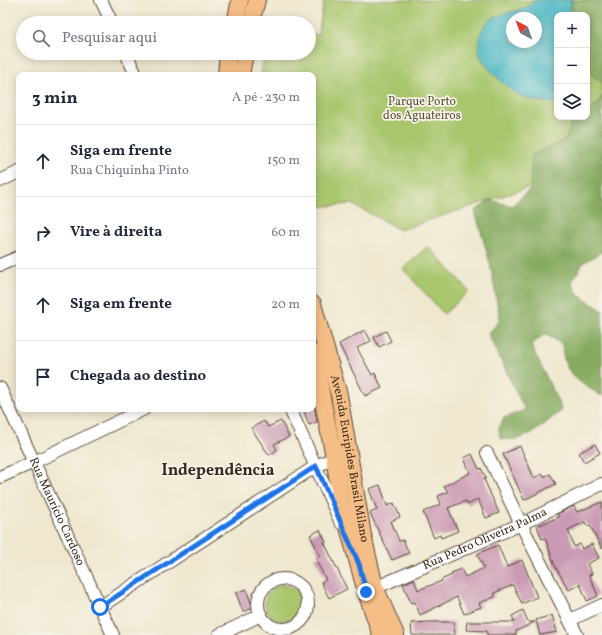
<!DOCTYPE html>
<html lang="pt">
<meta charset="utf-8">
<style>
body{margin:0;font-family:Vollkorn,serif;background:#f2f2f3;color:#1f2937}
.controls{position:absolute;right:12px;top:12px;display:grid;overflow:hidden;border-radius:8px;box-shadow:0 2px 10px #0003}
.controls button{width:36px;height:36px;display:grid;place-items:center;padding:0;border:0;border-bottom:1px solid #e0e1e3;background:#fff;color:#1f2937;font:20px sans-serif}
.compass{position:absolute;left:506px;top:12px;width:36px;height:36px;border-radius:50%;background:#fff;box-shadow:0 2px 10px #0003;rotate:319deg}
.stop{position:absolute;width:12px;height:12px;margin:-9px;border:3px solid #1a73e8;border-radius:50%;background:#fff}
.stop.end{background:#1a73e8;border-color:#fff;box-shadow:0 1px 4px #0008}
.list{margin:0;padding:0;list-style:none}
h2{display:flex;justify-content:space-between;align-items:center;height:52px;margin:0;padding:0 16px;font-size:17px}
h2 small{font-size:13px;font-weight:400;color:#747a83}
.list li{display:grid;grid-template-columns:26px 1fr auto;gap:12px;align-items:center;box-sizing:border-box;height:72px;padding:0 16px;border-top:1px solid #e0e1e3}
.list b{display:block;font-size:15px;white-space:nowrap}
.list p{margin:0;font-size:13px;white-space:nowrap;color:#747a83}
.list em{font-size:13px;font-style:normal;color:#747a83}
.icon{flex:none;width:22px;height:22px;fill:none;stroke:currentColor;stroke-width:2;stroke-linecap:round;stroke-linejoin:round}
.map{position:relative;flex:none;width:602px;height:635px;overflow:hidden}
.search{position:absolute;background:#fff;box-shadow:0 2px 10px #0003;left:16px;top:16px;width:300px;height:44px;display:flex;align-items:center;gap:10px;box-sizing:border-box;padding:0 14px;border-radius:22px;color:#747a83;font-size:15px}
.panel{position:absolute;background:#fff;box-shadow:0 2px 10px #0003;left:16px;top:72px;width:300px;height:340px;border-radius:8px}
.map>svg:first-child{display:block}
.green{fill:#a9c66d;stroke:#727846;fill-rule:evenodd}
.forest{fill:#86ab60;stroke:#606a3f}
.water{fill:#4ab7c5;stroke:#427072;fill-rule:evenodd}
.building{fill:#ca99b3}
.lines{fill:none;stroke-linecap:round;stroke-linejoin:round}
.minor-casing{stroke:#564639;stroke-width:14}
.major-casing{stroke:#564639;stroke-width:18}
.minor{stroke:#fff;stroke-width:12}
.major{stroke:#f6be87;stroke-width:16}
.route{stroke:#1a73e8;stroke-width:5}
.labels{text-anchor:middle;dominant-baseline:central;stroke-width:3.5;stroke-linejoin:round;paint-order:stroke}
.park-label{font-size:12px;fill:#565132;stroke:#f7f3e8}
.street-label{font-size:12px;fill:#3b2a1e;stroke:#f7f3e8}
.district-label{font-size:16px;font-weight:bold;fill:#3b2a1e;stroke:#f7f3e8}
</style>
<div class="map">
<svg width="602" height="635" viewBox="0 0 602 635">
<rect width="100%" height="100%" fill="#f7f3e8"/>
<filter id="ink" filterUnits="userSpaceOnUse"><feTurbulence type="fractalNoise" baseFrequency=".025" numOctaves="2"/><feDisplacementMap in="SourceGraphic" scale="8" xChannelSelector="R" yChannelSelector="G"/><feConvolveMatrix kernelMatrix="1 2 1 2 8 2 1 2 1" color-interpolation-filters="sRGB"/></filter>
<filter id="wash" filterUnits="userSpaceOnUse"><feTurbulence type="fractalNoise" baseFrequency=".012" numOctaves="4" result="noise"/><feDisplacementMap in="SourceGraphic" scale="16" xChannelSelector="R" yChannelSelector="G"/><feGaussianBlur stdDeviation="0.9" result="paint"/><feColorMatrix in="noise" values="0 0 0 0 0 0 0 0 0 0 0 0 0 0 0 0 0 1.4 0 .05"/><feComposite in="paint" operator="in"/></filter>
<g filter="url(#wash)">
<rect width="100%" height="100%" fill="#efe8cf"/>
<!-- green -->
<path class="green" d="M324 0H602V163L400 230 352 204 313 207V75H261L264 53H309V33L318 35ZM557 15H587V117H557ZM512 18H536V42H512Z
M428 246 469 291 444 314 403 269Z
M265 603a18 18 0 1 1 36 0a18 18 0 1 1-36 0Z"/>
<!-- forest -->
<path class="forest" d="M571 0H602V83L587 71V15H573Z
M602 95V252L583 263 572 282 578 295 602 310V396C577 381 563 374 562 344L545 334 531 345 561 408 560 412C543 424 523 446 500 438L499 428 504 418 525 410 488 334 500 320 490 263 475 211 490 200 512 206 530 189 532 155 566 139 573 117H587V109L598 104Z"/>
<!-- water -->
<path class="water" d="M535 0H572L568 15H557V103C545 102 532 101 521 96 509 91 485 67 480 55 476 45 480 28 489 21 503 9 522 15 535 0ZM512 18H536V42H512Z"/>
<g id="blocks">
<!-- building -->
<path class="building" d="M365 330 371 341 357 348 372 375 375 373 382 388 365 396 339 344Z
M386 331 391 341 379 347 374 337Z
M314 407 317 422 309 425 304 411Z
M264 421 268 427 281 421 289 437 274 444 277 450 269 455 251 428Z
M595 444 600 453 584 462 579 453Z
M520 446 534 478 542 474 544 477 550 474 556 484 524 500 503 454Z
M472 454 479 469 481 468 486 478 484 479 499 513 486 518 478 499 468 505 466 501 448 508 458 531 441 538 440 535 434 538 423 512 441 504 438 496 448 492 444 486 470 473 464 458Z
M380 485 387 506 394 503 400 517 391 521 399 541 403 540 409 553 392 560 370 513 377 510 369 489Z
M602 502V549L590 525 587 526 585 522 568 530 574 547 580 544 582 549 592 544 599 558 587 564 592 574 589 575 598 596 587 601 580 584 569 590 555 566 545 538 542 539 537 526 559 517 557 514 574 506 577 512Z
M320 530 326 542H324L347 589 329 598 321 582 326 580 315 558 320 556 310 535Z
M498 545 507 567 522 560 537 597 522 604 513 585 494 593 495 597 479 603 481 607 464 614 457 597 420 615 415 602 411 603 403 584 414 579 418 590 442 581 441 580 452 575 451 573 461 569 465 577 484 568 477 554Z
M246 589 253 608 243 612 236 593Z
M523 610 528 622H535L516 631V635H487V631L466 630 467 622H515L512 616Z
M552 615 557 632 540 635 536 620Z
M430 622H454L455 635H412L411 623Z"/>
</g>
</g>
<g filter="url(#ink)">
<use href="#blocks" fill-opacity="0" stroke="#564639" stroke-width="1"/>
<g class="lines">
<!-- minor casing -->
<g class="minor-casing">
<g id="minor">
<path d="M101 0 112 23"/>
<path d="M126 53 136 75"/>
<path d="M0 181 19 172"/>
<path d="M0 265 19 257"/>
<path id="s1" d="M0 388 113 635"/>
<path d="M290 409 341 523"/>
<path d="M487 453 521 524 577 635"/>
<path d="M0 477 34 462 144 409"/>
<circle cx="283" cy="604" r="25"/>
<path id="s2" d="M368 591 521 524 602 484"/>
<path d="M100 607 316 466 341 455"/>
<path d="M570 620 602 605"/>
<path d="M219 635 261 615"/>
</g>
</g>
<!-- major casing -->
<g class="major-casing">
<g id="major">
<path d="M235 23 240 0"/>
<path d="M251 23 257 0"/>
<path d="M226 75 228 53"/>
<path d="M241 75 245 53"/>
<path id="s3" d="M313 304 339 395 363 535 375 587 396 635"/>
<path d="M313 353 334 457 341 502 366 592 381 635"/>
</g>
</g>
<!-- minor -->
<use href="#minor" class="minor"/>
<!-- major -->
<use href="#major" class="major"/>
</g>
</g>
<g class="lines" filter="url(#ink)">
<!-- route -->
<path class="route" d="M100 607 316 466 359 564 366 592"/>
</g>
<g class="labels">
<!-- park labels -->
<g class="park-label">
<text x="422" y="102">Parque Porto<tspan x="422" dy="14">dos Aguateiros</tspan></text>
</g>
<!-- street labels -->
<g class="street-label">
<text stroke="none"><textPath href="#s3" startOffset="159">Avenida Euripides Brasil Milano</textPath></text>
<text stroke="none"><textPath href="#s1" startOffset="136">Rua Maurício Cardoso</textPath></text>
<text stroke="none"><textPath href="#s2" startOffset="128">Rua Pedro Oliveira Palma</textPath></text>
</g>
<!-- district labels -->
<g class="district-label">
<text x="218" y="471">Independência</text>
</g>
</g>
</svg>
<div class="controls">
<button>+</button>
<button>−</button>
<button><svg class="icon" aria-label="layers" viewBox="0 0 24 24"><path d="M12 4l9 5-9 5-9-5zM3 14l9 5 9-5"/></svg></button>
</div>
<svg class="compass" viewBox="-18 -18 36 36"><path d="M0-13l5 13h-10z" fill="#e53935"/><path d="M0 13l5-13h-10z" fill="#747a83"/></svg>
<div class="stop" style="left:100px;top:607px"></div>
<div class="stop end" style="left:366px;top:592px"></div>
<div class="search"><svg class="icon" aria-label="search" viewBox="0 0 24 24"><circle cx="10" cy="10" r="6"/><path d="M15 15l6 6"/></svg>Pesquisar aqui</div>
<section class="panel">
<h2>3 min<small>A pé · 230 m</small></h2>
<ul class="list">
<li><svg class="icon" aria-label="ahead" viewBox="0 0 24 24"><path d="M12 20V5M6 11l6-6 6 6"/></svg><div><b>Siga em frente</b><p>Rua Chiquinha Pinto</p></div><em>150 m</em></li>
<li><svg class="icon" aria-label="right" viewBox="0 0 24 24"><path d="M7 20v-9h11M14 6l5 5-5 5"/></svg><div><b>Vire à direita</b></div><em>60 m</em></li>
<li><svg class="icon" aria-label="ahead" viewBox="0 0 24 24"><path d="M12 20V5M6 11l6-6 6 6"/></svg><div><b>Siga em frente</b></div><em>20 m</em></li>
<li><svg class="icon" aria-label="arrive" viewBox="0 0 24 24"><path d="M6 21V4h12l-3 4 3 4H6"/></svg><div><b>Chegada ao destino</b></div></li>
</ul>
</section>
</div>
